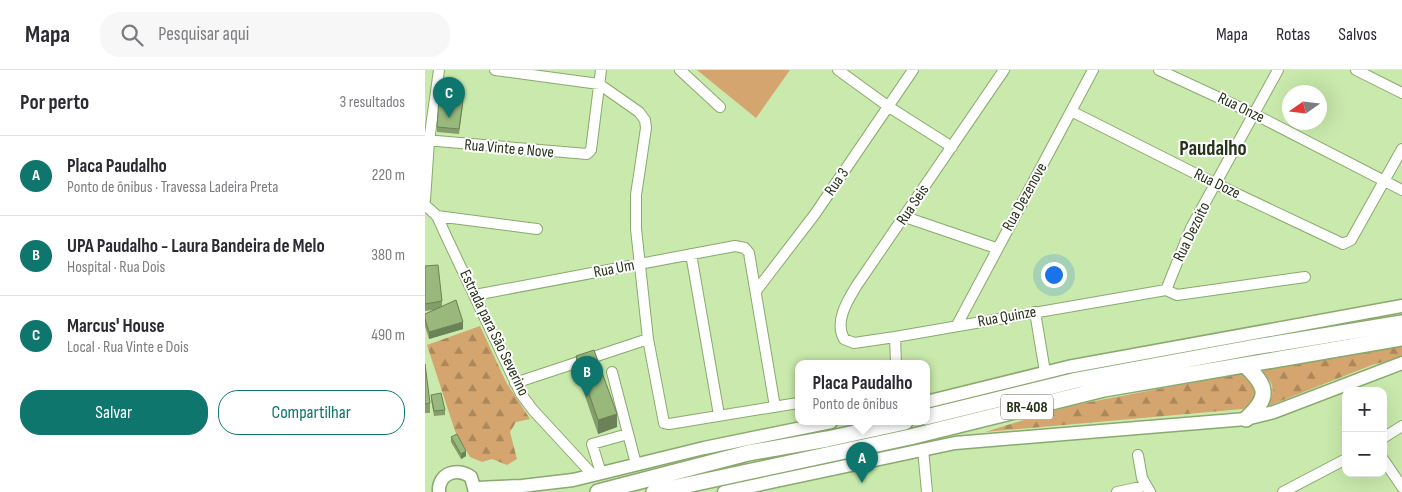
<!DOCTYPE html>
<html lang="pt">
<meta charset="utf-8">
<style>
body{margin:0;font-family:"Sofia Sans Condensed",sans-serif;background:#f7f7f7;color:#2b2b33}
.controls{position:absolute;right:15px;bottom:15px;display:grid;overflow:hidden;border-radius:10px;box-shadow:0 5px 20px #0002}
.controls button{width:45px;height:45px;display:grid;place-items:center;padding:0;border:0;border-bottom:1px solid #e1e1e2;background:#fff;color:#2b2b33;font:25px sans-serif}
.compass{position:absolute;left:857px;top:15px;width:45px;height:45px;border-radius:50%;background:#fff;box-shadow:0 5px 20px #0002;rotate:256deg}
.you{position:absolute;left:628px;top:204px;width:18px;height:18px;margin:-12px;border:4px solid #fff;border-radius:50%;background:#1a73e8;box-shadow:0 0 0 8px #1a73e833}
.badge{display:grid;place-items:center;width:32px;height:32px;border-radius:50%;background:#0f766e;color:#fff;font-size:16px;font-weight:700}
.pin{position:absolute;translate:-50% -41px;filter:drop-shadow(0 1px 2px #0008)}
.pin::after{content:'';position:absolute;top:26px;width:18px;height:15px;background:inherit;clip-path:polygon(0 0,100% 0,50% 100%)}
.popup{position:absolute;left:370px;top:290px;width:135px;height:65px;box-sizing:border-box;display:grid;place-content:center;border-radius:10px;background:#fff;filter:drop-shadow(0 1px 4px #0005);font-size:16px;white-space:nowrap;color:#7c7c81}
.popup b{font-size:19px;color:#2b2b33}
.popup::after{content:'';position:absolute;left:50%;top:100%;margin-left:-10px;border:10px solid transparent;border-top-color:#fff}
.list{margin:0;padding:0;list-style:none}
h2{display:flex;justify-content:space-between;align-items:center;height:65px;margin:0;padding:0 20px;font-size:21px}
h2 small{font-size:16px;font-weight:400;color:#7c7c81}
.list li{display:grid;grid-template-columns:32px 1fr auto;gap:15px;align-items:center;box-sizing:border-box;height:80px;padding:0 20px;border-top:1px solid #e1e1e2}
.list b{display:block;font-size:19px;white-space:nowrap}
.list p{margin:0;font-size:16px;white-space:nowrap;color:#7c7c81}
.list em{font-size:16px;font-style:normal;color:#7c7c81}
.actions{display:flex;gap:10px;padding:15px 20px}
.actions a{flex:1;padding:11px 0;border:1px solid #0f766e;border-radius:20px;text-align:center;font-size:18px;color:#0f766e}
.actions .main{background:#0f766e;color:#fff}
.icon{flex:none;width:28px;height:28px;fill:none;stroke:currentColor;stroke-width:2;stroke-linecap:round;stroke-linejoin:round}
.map{position:relative;flex:none;width:977px;height:422px;overflow:hidden}
header{display:flex;align-items:center;gap:30px;box-sizing:border-box;height:70px;padding:0 25px;background:#fff;border-bottom:1px solid #e1e1e2}
header strong{font-size:24px}
nav{display:flex;gap:28px;margin-inline-start:auto;font-size:18px}
.search{width:350px;height:45px;background:#f7f7f7;display:flex;align-items:center;gap:12px;box-sizing:border-box;padding:0 18px;border-radius:20px;color:#7c7c81;font-size:19px}
main{display:flex}
aside{flex:1;background:#fff}
.map>svg:first-child{display:block}
.forest{fill:url(#forest-firs)}
.pitch{fill:#d4a56e}
.lines{fill:none;stroke-linecap:round;stroke-linejoin:round}
.minor-casing{stroke:#8aa96d;stroke-width:12}
.major-casing{stroke:#8aa96d;stroke-width:15}
.highway-casing{stroke:#8aa96d;stroke-width:18}
.minor{stroke:#fff;stroke-width:10}
.major{stroke:#fff;stroke-width:12}
.highway{stroke:#fff;stroke-width:15}
.wall{fill:#849e6b}
.shaded-wall{fill:#6b8157}
.building{fill:#99b87c;stroke:#6b8157}
.labels{text-anchor:middle;dominant-baseline:central;stroke-width:4;stroke-linejoin:round;paint-order:stroke}
.shield{fill:#fefefe;stroke:#676f5e;stroke-width:1}
.shield-label{font-size:15px;font-weight:bold;fill:#26321a}
.street-label{font-size:16px;fill:#26321a;stroke:#fefefe}
.district-label{font-size:21px;font-weight:bold;fill:#26321a;stroke:#fefefe}
</style>
<header>
<strong>Mapa</strong>
<div class="search"><svg class="icon" aria-label="search" viewBox="0 0 24 24"><circle cx="10" cy="10" r="6"/><path d="M15 15l6 6"/></svg>Pesquisar aqui</div>
<nav><a>Mapa</a><a>Rotas</a><a>Salvos</a></nav>
</header>
<main>
<aside>
<h2>Por perto<small>3 resultados</small></h2>
<ul class="list">
<li><span class="badge">A</span><div><b>Placa Paudalho</b><p>Ponto de ônibus · Travessa Ladeira Preta</p></div><em>220 m</em></li>
<li><span class="badge">B</span><div><b>UPA Paudalho - Laura Bandeira de Melo</b><p>Hospital · Rua Dois</p></div><em>380 m</em></li>
<li><span class="badge">C</span><div><b>Marcus' House</b><p>Local · Rua Vinte e Dois</p></div><em>490 m</em></li>
</ul>
<div class="actions"><a class="main">Salvar</a><a>Compartilhar</a></div>
</aside>
<div class="map">
<svg width="977" height="422" viewBox="0 0 977 422">
<defs>
<pattern id="forest-firs" width="22" height="20" patternUnits="userSpaceOnUse" patternTransform="scale(1.25)"><rect width="22" height="20" fill="#d4a56e"/><path d="M5 1l3.5 6h-7zM16 11l3.5 6h-7z" fill="#ac875a"/></pattern>
</defs>
<rect width="100%" height="100%" fill="#c9eaac"/>
<!-- forest -->
<path class="forest" d="M55 256 81 312 105 349 91 352 85 362 92 389 82 395 67 389 57 392 45 387 30 361 2 275Z
M977 276V287L947 295 843 336C851 318 849 311 833 300Z
M817 303 831 313 829 332 818 339 560 362 644 336Z"/>
<!-- pitch -->
<path class="pitch" d="M272 0H365L331 48Z"/>
<g class="lines">
<!-- minor casing -->
<g class="minor-casing">
<path id="minor" d="M70 0 174 14 214 42 220 50 221 58 211 125V159L223 269 239 353 244 354 373 333
M255 0 295 37
M413 0 464 37 527 77
M579 0 432 215C423 230 409 251 419 269L429 273 470 267 741 220
M734 0 829 44 977 120
M931 0 977 23
M648 42 791 114 918 174 926 170 977 79
M0 70 162 84 166 80 176 0
M0 130 4 71 14 0
M0 135 12 146 22 168 96 324 108 340 168 405
M12 146 112 159
M480 147 571 178
M266 184 294 345
M741 220 766 158 853 0
M741 220 752 225 880 207
M331 221 390 144 488 0
M50 225 310 176 320 178 324 183 350 337
M610 242 620 302
M532 255 668 0
M470 267 471 294
M187 302 211 394
M90 313 223 269
M958 368 977 356
M498 379 502 422
M713 385 717 408 725 422
M958 389 977 417
M176 403 167 374 203 364
M692 422 720 416
M858 422 921 389"/>
</g>
<!-- major casing -->
<g class="major-casing">
<path id="major" d="M501 332 643 297 977 236
M51 418 97 416 148 410 279 378 406 352
M14 422C13 403 32 397 46 407L50 422
M299 422 530 373 821 349 849 342 977 293"/>
</g>
<!-- highway casing -->
<g class="highway-casing">
<path id="highway" d="M820 295C843 317 845 327 821 349
M501 347 652 310 830 277 977 253
M173 422 323 383 402 369 480 352
M229 422 485 367 679 319 977 268"/>
</g>
<!-- minor -->
<use href="#minor" class="minor"/>
<!-- major -->
<use href="#major" class="major"/>
<!-- highway -->
<use href="#highway" class="highway"/>
</g>
<!-- wall -->
<path class="wall" d="M38 35 34 64 12 62V57Z
M0 196 17 231V237L38 259 4 269 0 256V244L9 240 0 241Z
M151 286 192 357 173 364 151 300Z
M0 294 5 333V343H0Z
M6 325 20 340V345L9 346 6 330Z
M26 367 41 386 36 389 26 372Z"/>
<!-- shaded-wall -->
<path class="shaded-wall" d="M38 252V259L4 269V262Z
M192 344V357L173 364V350Z
M41 381V386L36 389V384Z"/>
<!-- building -->
<path class="building" d="M14 27 38 30 34 59 12 57Z
M13 195 17 231 0 234V196Z
M31 230 38 252 4 262 0 249V244Z
M169 280 192 344 173 350 151 286Z
M0 294 5 333 0 334Z
M16 323 20 340 9 341 6 325Z
M32 364 41 381 36 384 26 367Z"/>
<g class="labels">
<!-- shield labels -->
<rect class="shield" x="576" y="324.5" width="52" height="25" rx="4"/>
<g class="shield-label">
<text x="602" y="337">BR-408</text>
</g>
<!-- street labels -->
<g class="street-label">
<text transform="translate(816 38) rotate(26)">Rua Onze</text>
<text transform="translate(84 79) rotate(5)">Rua Vinte e Nove</text>
<text transform="translate(412 112) rotate(-55)">Rua 3</text>
<text transform="translate(792 114) rotate(26)">Rua Doze</text>
<text transform="translate(600 127) rotate(-61)">Rua Dezenove</text>
<text transform="translate(488 135) rotate(-56)">Rua Seis</text>
<text transform="translate(767 162) rotate(-64)">Rua Dezoito</text>
<text transform="translate(189 199) rotate(-11)">Rua Um</text>
<text transform="translate(582 247) rotate(-10)">Rua Quinze</text>
<text transform="translate(69 263) rotate(64)">Estrada para São Severino</text>
</g>
<!-- district labels -->
<g class="district-label">
<text x="788" y="78">Paudalho</text>
</g>
</g>
</svg>
<div class="controls">
<button>+</button>
<button>−</button>
</div>
<svg class="compass" viewBox="-18 -18 36 36"><path d="M0-13l5 13h-10z" fill="#e53935"/><path d="M0 13l5-13h-10z" fill="#7c7c81"/></svg>
<div class="you"></div>
<div class="pin badge" style="left:437px;top:413px">A</div>
<div class="popup"><b>Placa Paudalho</b>Ponto de ônibus</div>
<div class="pin badge" style="left:162px;top:327px">B</div>
<div class="pin badge" style="left:24px;top:48px">C</div>
</div>
</main>
